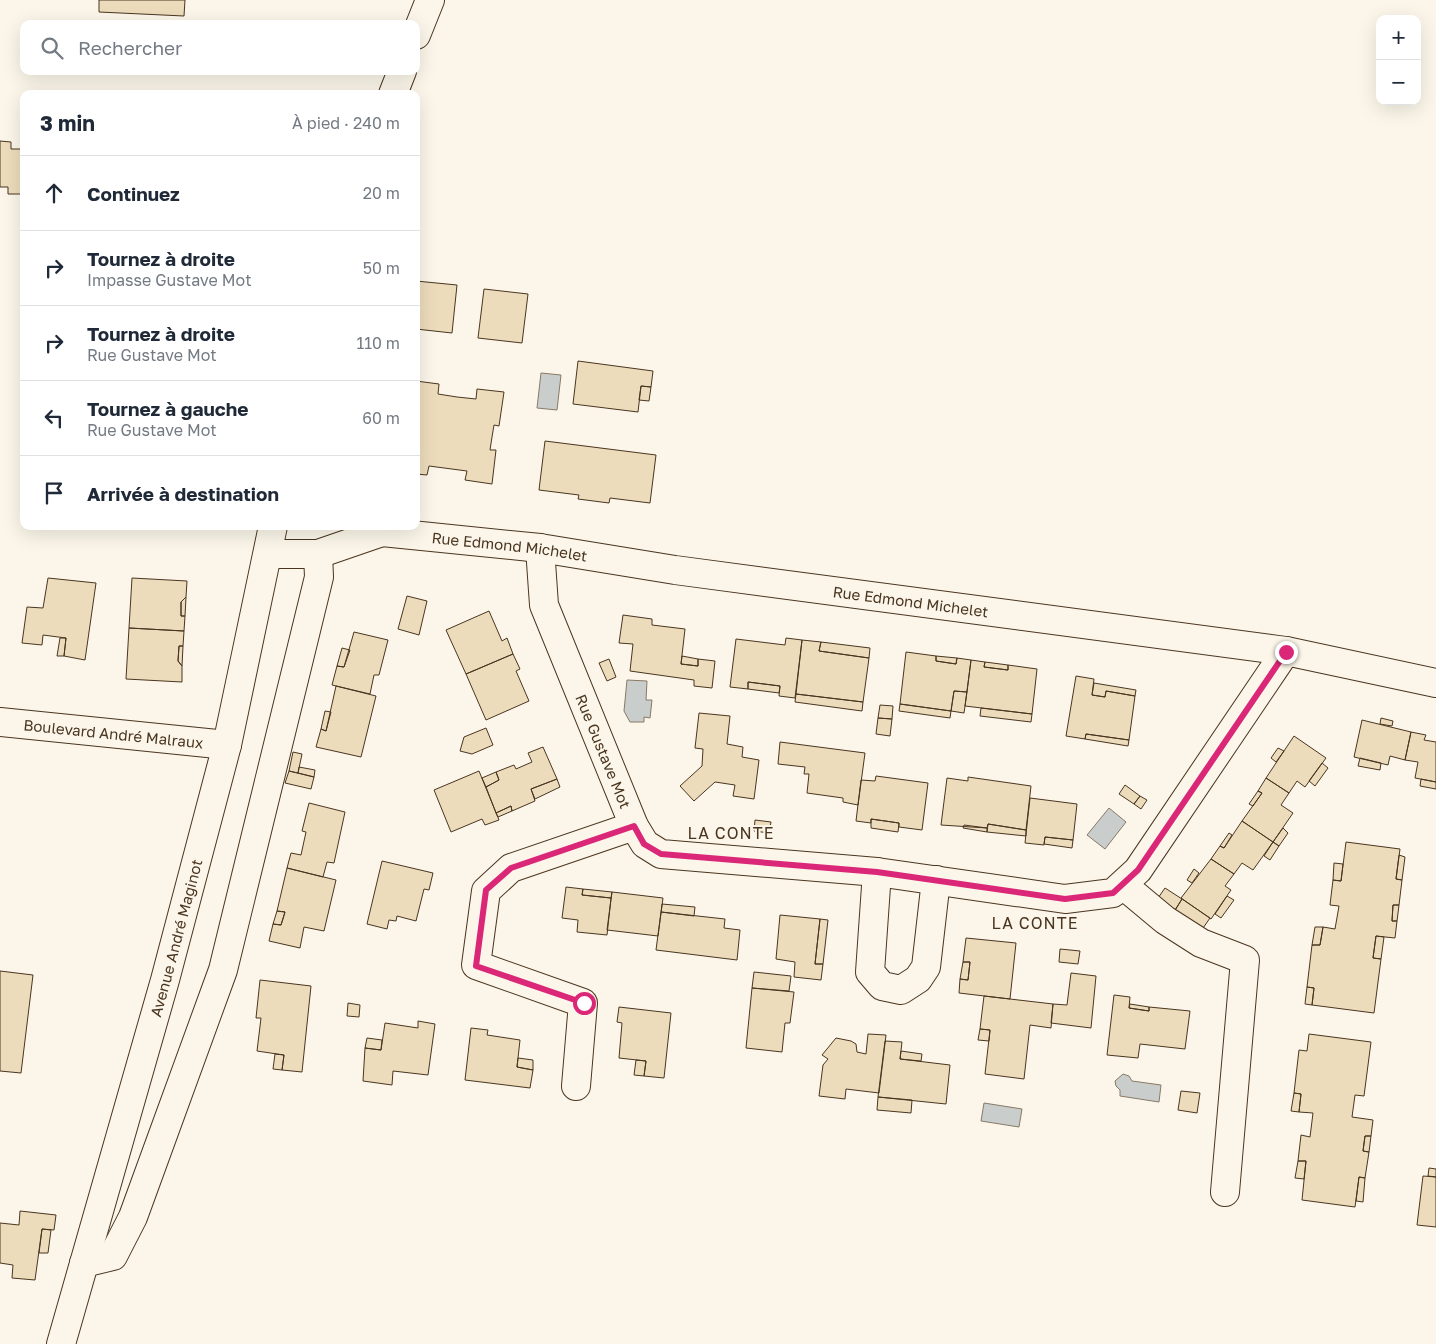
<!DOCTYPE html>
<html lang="fr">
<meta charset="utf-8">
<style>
body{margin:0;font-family:"Golos Text",sans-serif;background:#f6f6f7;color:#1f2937}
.controls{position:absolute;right:15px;top:15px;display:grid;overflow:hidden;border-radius:10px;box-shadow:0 5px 20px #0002}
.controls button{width:45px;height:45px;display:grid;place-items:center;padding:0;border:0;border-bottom:1px solid #e0e1e3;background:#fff;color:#1f2937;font:25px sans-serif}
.stop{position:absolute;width:15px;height:15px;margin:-11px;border:4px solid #db2777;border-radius:50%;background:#fff}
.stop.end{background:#db2777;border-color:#fff;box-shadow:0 1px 5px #0008}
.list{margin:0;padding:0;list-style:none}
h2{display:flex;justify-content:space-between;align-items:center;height:65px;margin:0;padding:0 20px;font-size:21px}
h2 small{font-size:16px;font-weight:400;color:#747a83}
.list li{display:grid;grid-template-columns:32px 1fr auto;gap:15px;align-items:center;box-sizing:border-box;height:75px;padding:0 20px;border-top:1px solid #e0e1e3}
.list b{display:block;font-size:19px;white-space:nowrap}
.list p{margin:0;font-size:16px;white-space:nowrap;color:#747a83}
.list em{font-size:16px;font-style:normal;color:#747a83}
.icon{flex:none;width:28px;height:28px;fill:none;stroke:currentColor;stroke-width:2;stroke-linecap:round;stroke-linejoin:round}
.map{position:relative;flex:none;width:1436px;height:1344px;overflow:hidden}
.search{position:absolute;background:#fff;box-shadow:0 5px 20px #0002;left:20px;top:20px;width:400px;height:55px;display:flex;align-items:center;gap:12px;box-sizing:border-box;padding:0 18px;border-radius:10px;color:#747a83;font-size:19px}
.panel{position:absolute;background:#fff;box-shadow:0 5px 20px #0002;left:20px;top:90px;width:400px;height:440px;border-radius:10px}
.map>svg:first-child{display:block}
.water{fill:#c9cecd;stroke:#887966}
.building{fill:#ecdcbc;stroke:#4a3520}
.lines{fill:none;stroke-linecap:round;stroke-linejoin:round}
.minor-casing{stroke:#4a3520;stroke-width:30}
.minor{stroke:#fbf6e9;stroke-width:28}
.route{stroke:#db2777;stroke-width:6}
.labels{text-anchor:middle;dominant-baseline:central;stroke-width:4;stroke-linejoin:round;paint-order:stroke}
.street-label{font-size:15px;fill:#4a3520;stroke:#fbf6e9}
.neighbourhood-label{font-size:16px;letter-spacing:1px;fill:#4a3520;stroke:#fbf6e9}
</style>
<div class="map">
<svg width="1436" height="1344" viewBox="0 0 1436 1344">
<rect width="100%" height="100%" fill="#fbf6e9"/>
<!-- water -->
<path class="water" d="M541 373 561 375 557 410 537 408Z
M627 680 647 681 646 700H652L650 718 644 717V722H630L624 711Z
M1109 808 1126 822 1105 849 1087 835Z
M1123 1074 1129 1076 1132 1081 1161 1085 1159 1102 1120 1096V1090L1116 1086 1115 1081Z
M984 1103 1022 1109 1019 1127 981 1121Z"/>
<!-- building -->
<path class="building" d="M99 0H185L184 16 99 12Z
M0 141 11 142V149H24V194H8V187H0Z
M416 281 457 285 452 333 416 329Z
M484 289 528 294 522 343 478 338Z
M578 361 653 371 651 387 641 386 638 412 573 404Z
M416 381 439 384 438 394 457 397 476 399 477 389 504 392 499 426 494 425 492 437 490 450H496L492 484 465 480 467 471 429 466 427 475 416 474Z
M641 386 651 387 649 401 639 400Z
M545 441 656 455 650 503 610 498 609 503 578 499 579 495 539 490Z
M48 578 96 583 85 660 64 656 66 638 43 635 42 645 22 643 27 607 43 608Z
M132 578 187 581 186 597 181 602V616H185L184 631 129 628Z
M407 596 427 601 419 635 398 629Z
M186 597 185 616H181V602Z
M489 611 502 641 507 638 513 654 466 674 446 630Z
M623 615 652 619V625L685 629 681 664 698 666V659L715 661 712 688 694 686V680L630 671 633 644 619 643Z
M129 628 184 631 183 646H179L178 661 182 666V682L126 679Z
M354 632 388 640 379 675H374L370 694 332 685 337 666 344 667Z
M60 638H66L64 656H57Z
M786 638 802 640 795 698 779 696 780 686 748 682V689L730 687 736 639 785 645Z
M802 640 821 642 819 651 869 658 863 702 796 694Z
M821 642 870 648 869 658 819 651Z
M179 646H183L182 666 178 661Z
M342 648 350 650 344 667 337 666Z
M906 652 936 656V661L956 664 957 658 971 660 967 692 954 691 951 711 900 704Z
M513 654 520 669 516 671 529 701 486 720 466 674Z
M682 656 698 659V666L681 664Z
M936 656 957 658 956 664 936 661Z
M609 659 616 677 607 681 599 663Z
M971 660 985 662 984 667 1008 670V665L1037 669 1032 714 965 706Z
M985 662 1008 665V670L984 667Z
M1076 676 1094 679 1092 695 1105 697 1106 691 1135 696 1129 740 1086 734 1085 739 1066 736Z
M748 682 780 686 779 693 748 689Z
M1094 683 1136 690 1135 696 1106 691 1105 697 1092 695Z
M336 686 376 696 361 757 316 747 321 729 326 731Z
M954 691 967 692 964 713 951 711Z
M796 694 863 702 862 711 795 702Z
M900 704 951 711 950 718 899 711Z
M880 705 893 706 892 719 878 718Z
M981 708 1032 714 1031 722 980 716Z
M325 711 331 712 326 731 321 729Z
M699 713 730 716 727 744 743 747 742 757 759 760 754 799 733 796 735 785 715 782 694 801 680 786 702 766 703 749 695 748Z
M878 718 892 719 890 736 876 734Z
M1381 718 1393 721 1392 726 1380 724Z
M1362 720 1411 732 1405 760 1390 756 1388 765 1354 757Z
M486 728 493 745 472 754 460 751 464 737Z
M1411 732 1426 735 1424 740 1436 742V782L1415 778 1418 762 1405 760Z
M1086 734 1129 740 1128 746 1085 739Z
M1294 736 1326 758 1305 787 1297 781 1289 793 1266 778Z
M780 742 865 753 858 805 843 802V798L807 793 809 774H804L805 767 778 764Z
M543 747 557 779 531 789 535 801 512 811 511 806 496 813 486 787 499 780 496 772 514 765 516 769 532 762 528 753Z
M1278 748 1284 751 1276 762 1271 758Z
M293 752 302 754 298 773 289 771Z
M1360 758 1381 763 1380 770 1358 766Z
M1322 763 1328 768 1315 786 1309 781Z
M299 767 315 770 314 777 298 773Z
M289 771 314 777 311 789 285 783Z
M479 771 499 820 485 825 482 819 451 832 434 790Z
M496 772 499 780 486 787 482 778Z
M876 776 928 783 922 830 899 827V823L871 819V823L856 821 861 780 875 781Z
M968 777 1031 786 1026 830 988 824 987 828 941 825 947 778 968 781Z
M1266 778 1289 793 1281 805 1293 813 1273 842 1242 821 1262 793 1258 791Z
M557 779 560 787 535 799 531 789Z
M1421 779 1436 782V789L1420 786Z
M1125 785 1140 796 1134 804 1119 794Z
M1258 791 1262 793 1253 806 1249 804Z
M1140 796 1147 800 1141 809 1134 804Z
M1030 798 1077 804 1073 840 1045 837 1044 845 1025 843Z
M309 803 345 812 334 863 327 862 323 877 287 868 291 853 301 855 306 832 302 831Z
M511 806 512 811 498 817 496 813Z
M871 819 899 823 898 832 871 828Z
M755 820 771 822 769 833 754 831Z
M1242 821 1273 842 1253 870 1242 863 1234 874 1211 859 1220 846 1224 848Z
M988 824 1026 830V836L987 832Z
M964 825 987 828V832L963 828Z
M1283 828 1288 833 1279 846 1273 842Z
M1229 833 1232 835 1224 848 1220 846Z
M1045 837 1073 840 1072 848 1044 844Z
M1273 842 1279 846 1270 860 1264 856Z
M1346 842 1400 849 1396 879 1402 880 1399 905H1393L1392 921H1397L1395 938 1376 936 1373 958 1381 959 1374 1013 1312 1005 1314 988 1307 987 1312 945H1320L1323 927 1335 929 1339 906 1330 905 1333 880 1341 881Z
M1399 855 1405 857 1402 880 1396 879Z
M1211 859 1234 874 1225 886 1231 890 1211 919 1181 898Z
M382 861 433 873 429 890 424 889 416 921 397 916 396 921 389 920 387 929 367 924Z
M1334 863 1343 864 1341 881 1333 880Z
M287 868 336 880 324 931 304 927 300 948 269 941 273 924 281 925 285 912 277 911Z
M1194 869 1199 873 1192 883 1187 880Z
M566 887 583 889 582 895 611 898 607 935 577 932 578 920 562 918Z
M1165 888 1182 899 1175 910 1158 898Z
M583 889 612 892 611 898 582 895Z
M612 892 663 898 658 936 607 930Z
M1227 896 1234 900 1221 918 1215 914Z
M1182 899 1210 918 1201 931 1174 912Z
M662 904 695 907 694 916 661 912Z
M1393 905H1399L1397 921H1392Z
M277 911 285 912 281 925 273 924Z
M661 912 725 919 724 928 740 930 737 960 656 950Z
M780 915 820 919 815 964H823L821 980 794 977 795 962 776 959Z
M820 919 828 920 823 964H815Z
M1315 927H1323L1320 945H1312Z
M1376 936 1384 937 1381 959 1373 958Z
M966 938 1016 943 1010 999 959 993 960 979 968 980 970 962H963Z
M1060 949 1080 951 1078 964 1059 962Z
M963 962H970L968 980 960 979Z
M0 971 33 975 21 1073 0 1071Z
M754 972 791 976 789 991 752 988Z
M1071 973 1096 976 1091 1028 1051 1023 1053 1004 1067 1005Z
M260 980 311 986 302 1072 282 1070 284 1055 257 1051 261 1018H256Z
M1307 987 1314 988 1312 1005 1305 1004Z
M752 988 794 992 790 1023H785L782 1052 746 1048Z
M1114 995 1130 997 1129 1008 1149 1011V1007L1190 1011 1185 1049 1140 1044 1138 1058 1107 1055Z
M984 996 1053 1004 1051 1028 1030 1025 1024 1079 985 1074 990 1030 980 1029Z
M348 1003 360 1005 359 1017 347 1016Z
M1130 1004 1149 1007V1011L1129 1008Z
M619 1007 671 1013 664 1078 644 1076 646 1061 619 1058 622 1023 617 1022Z
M418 1021 435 1024 428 1075 393 1071 392 1085 363 1081 365 1048 381 1050 385 1023 418 1028Z
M471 1028 488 1030 487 1035 520 1040 517 1067 533 1070 530 1088 465 1080Z
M980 1029 990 1030 989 1041 978 1040Z
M868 1034 886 1035 879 1093 846 1089 845 1099 819 1096 823 1065 828 1059 822 1055 836 1038 851 1041 856 1044 857 1052 866 1054Z
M1309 1034 1371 1042 1364 1096 1355 1095 1352 1117 1373 1120 1371 1136H1365L1363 1151 1369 1152 1365 1178 1359 1177 1355 1207 1302 1200 1306 1161H1298L1301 1135 1310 1137 1313 1113 1299 1112 1301 1094 1294 1093 1299 1050 1307 1051Z
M367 1038 382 1040 381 1050 365 1048Z
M885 1041 902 1042 900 1059 950 1065 946 1104 878 1097Z
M901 1051 922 1054 921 1061 900 1059Z
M275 1054 284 1055 282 1070 273 1069Z
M518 1058 533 1060V1070L517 1067Z
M636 1060 646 1061 644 1076 634 1075Z
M1181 1091 1200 1093 1197 1113 1178 1110Z
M1294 1093 1301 1094 1299 1112 1291 1111Z
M878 1097 912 1100 911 1113 877 1110Z
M1365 1136H1371L1369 1152 1363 1151Z
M1298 1161H1306L1304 1179 1295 1178Z
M1429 1168 1436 1169V1177L1428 1176Z
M1423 1176 1436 1177V1227L1417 1225Z
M1359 1177 1365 1178 1363 1202 1356 1201Z
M20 1211 56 1215 54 1230 42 1229 35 1280 12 1278 13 1265 0 1263V1223L19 1225Z
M42 1229 51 1230 48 1253H39Z"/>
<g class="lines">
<!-- minor casing -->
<g class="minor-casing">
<g id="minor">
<path d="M416 35 430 0"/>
<path d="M393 94 402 71"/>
<path id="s1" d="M372 526 382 532 540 548 675 570 1286 651 1436 683"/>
<path id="s2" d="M540 548 544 605 634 826 645 844 661 854 877 872 1065 899 1113 893 1138 870 1286 651"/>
<path d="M268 554H318L382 532"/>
<path id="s3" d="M0 722 227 745"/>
<path d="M877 872 870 972 882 986 901 990 918 979 926 967 936 880"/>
<path d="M1123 885 1165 920 1201 943 1245 960 1225 1192"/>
<path d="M576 1086 583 1003 476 965 486 891 511 868 634 826"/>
<path d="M84 1263 113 1256 133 1217 223 970 319 577 318 554"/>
<path id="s4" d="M61 1344 165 980 227 745 273 526"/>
</g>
</g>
<!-- minor -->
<use href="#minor" class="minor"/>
</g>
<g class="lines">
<!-- route -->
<path class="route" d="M584 1003 476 966 486 890 511 868 634 826 644 844 661 854 877 872 1065 899 1113 893 1138 870 1286 652"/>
</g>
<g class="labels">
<!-- street labels -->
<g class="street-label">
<text stroke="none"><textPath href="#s1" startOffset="140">Rue Edmond Michelet</textPath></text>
<text stroke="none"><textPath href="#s1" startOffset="545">Rue Edmond Michelet</textPath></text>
<text stroke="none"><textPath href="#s3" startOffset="114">Boulevard André Malraux</textPath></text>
<text stroke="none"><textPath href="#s2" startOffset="215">Rue Gustave Mot</textPath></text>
<text stroke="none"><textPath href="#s4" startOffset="422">Avenue André Maginot</textPath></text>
</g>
<!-- neighbourhood labels -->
<g class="neighbourhood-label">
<text x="731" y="833">LA CONTE</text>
<text x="1035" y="923">LA CONTE</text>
</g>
</g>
</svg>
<div class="controls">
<button>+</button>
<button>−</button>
</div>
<div class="stop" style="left:584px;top:1003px"></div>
<div class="stop end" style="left:1286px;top:652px"></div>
<div class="search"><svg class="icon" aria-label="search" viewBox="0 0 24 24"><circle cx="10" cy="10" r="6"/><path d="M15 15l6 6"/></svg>Rechercher</div>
<section class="panel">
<h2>3 min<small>À pied · 240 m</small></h2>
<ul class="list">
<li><svg class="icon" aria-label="ahead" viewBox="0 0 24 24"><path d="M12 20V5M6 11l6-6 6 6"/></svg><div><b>Continuez</b></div><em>20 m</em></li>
<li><svg class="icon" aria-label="right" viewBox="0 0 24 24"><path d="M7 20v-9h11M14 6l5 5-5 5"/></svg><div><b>Tournez à droite</b><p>Impasse Gustave Mot</p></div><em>50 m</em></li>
<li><svg class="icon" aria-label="right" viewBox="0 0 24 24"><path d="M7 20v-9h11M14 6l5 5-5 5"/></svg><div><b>Tournez à droite</b><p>Rue Gustave Mot</p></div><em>110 m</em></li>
<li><svg class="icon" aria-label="left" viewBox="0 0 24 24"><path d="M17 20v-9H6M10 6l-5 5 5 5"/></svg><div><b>Tournez à gauche</b><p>Rue Gustave Mot</p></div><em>60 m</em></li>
<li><svg class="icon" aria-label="arrive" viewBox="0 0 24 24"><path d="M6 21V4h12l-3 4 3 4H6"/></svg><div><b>Arrivée à destination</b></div></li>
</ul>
</section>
</div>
